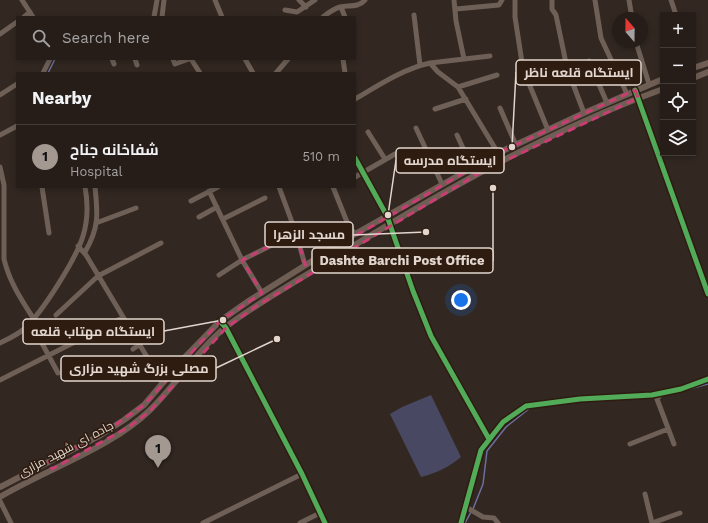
<!DOCTYPE html>
<meta charset="utf-8">
<style>
body{margin:0;font-family:"Work Sans",Cairo,sans-serif;background:#2e2622;color:#f1f3f6}
.controls{position:absolute;right:12px;top:12px;display:grid;overflow:hidden;border-radius:0px;box-shadow:0 2px 6px #0003}
.controls button{width:36px;height:36px;display:grid;place-items:center;padding:0;border:0;border-bottom:1px solid #423b38;background:#261d19;color:#f1f3f6;font:20px sans-serif}
.compass{position:absolute;left:612px;top:12px;width:36px;height:36px;border-radius:50%;background:#261d19;box-shadow:0 2px 6px #0003;rotate:340deg}
.you{position:absolute;left:461px;top:300px;width:14px;height:14px;margin:-10px;border:3px solid #fff;border-radius:50%;background:#1a73e8;box-shadow:0 0 0 6px #1a73e833}
.badge{display:grid;place-items:center;width:26px;height:26px;border-radius:50%;background:#a49991;color:#111;font-size:13px;font-weight:700}
.pin{position:absolute;translate:-50% -33px;filter:drop-shadow(0 1px 2px #0008)}
.pin::after{content:'';position:absolute;top:21px;width:14px;height:12px;background:inherit;clip-path:polygon(0 0,100% 0,50% 100%)}
.list{margin:0;padding:0;list-style:none}
h2{display:flex;justify-content:space-between;align-items:center;height:52px;margin:0;padding:0 16px;font-size:17px}
h2 small{font-size:13px;font-weight:400;color:#a4a2a2}
.list li{display:grid;grid-template-columns:26px 1fr auto;gap:12px;align-items:center;box-sizing:border-box;height:64px;padding:0 16px;border-top:1px solid #423b38}
.list b{display:block;font-size:15px;white-space:nowrap}
.list p{margin:0;font-size:13px;white-space:nowrap;color:#a4a2a2}
.list em{font-size:13px;font-style:normal;color:#a4a2a2}
.icon{flex:none;width:22px;height:22px;fill:none;stroke:currentColor;stroke-width:2;stroke-linecap:round;stroke-linejoin:round}
.map{position:relative;flex:none;width:708px;height:523px;overflow:hidden}
.search{position:absolute;background:#261d19;box-shadow:0 2px 6px #0003;left:16px;top:16px;width:340px;height:44px;display:flex;align-items:center;gap:10px;box-sizing:border-box;padding:0 14px;border-radius:0px;color:#a4a2a2;font-size:15px}
.panel{position:absolute;background:#261d19;box-shadow:0 2px 6px #0003;left:16px;top:72px;width:340px;height:116px;border-radius:0px}
.map>svg:first-child{display:block}
.green{fill:#484862}
.lines{fill:none;stroke-linecap:round;stroke-linejoin:round}
.stream{stroke:#6c6f9f;stroke-width:1.5}
.minor{stroke:#6e6057;stroke-width:5}
.major{stroke:#6f5e54;stroke-width:6}
.cycleway-casing{stroke:#2e1c11;stroke-width:8}
.cycleway{stroke:#51ab58;stroke-width:5}
.marked{fill:none;stroke:#c83e72;stroke-width:3;stroke-dasharray:8 5;stroke-linejoin:round}
.labels{text-anchor:middle;dominant-baseline:central;stroke-width:3.5;stroke-linejoin:round;paint-order:stroke}
.street-label{font-size:12px;fill:#e2d6ce;stroke:#2e1c11}
.leader{fill:none;stroke:#e2d6ce;stroke-width:1.5}
.callout-dot{fill:#e2d6ce;stroke:#2e1c11;stroke-width:1.5}
.callout{fill:#2e1c11;stroke:#e2d6ce;stroke-width:1.5}
.callout-label{font-size:13px;text-anchor:middle;font-weight:bold;fill:#e2d6ce}
</style>
<div class="map">
<svg width="708" height="523" viewBox="0 0 708 523">
<rect width="100%" height="100%" fill="#322721"/>
<!-- green -->
<path class="green" d="M431 395 461 457C449 467 437 473 421 477L390 414 402 407Z"/>
<g class="lines">
<!-- stream -->
<path class="stream" d="M48 73 55 59
M682 391 708 384
M631 399 657 396
M473 509 483 484 487 451 506 427 530 408
M465 523 471 512"/>
<!-- minor -->
<path class="minor" d="M22 0 33 17
M215 0 222 17
M299 0 306 7
M454 0 456 21 464 59
M515 0V17L523 69 548 130
M552 0V9L556 15 567 68 584 113
M595 0 601 38 627 94
M629 0 632 18
M671 0 676 15
M341 7 345 17
M456 9 499 5 502 0
M285 10 297 12 315 0
M414 15 420 65
M24 17 30 12
M154 17 157 0
M162 17 164 0
M323 17C328 13 333 9 340 7 349 5 358 8 365 0
M0 34 17 22
M636 42 649 84
M112 59 114 64
M135 59 137 65
M173 59 175 64 189 59
M191 59 200 73
M245 59 253 73
M343 59 345 73
M589 61 607 103
M430 63 490 56
M43 73 50 59
M276 73 288 59
M458 87 497 75
M635 90 708 294
M0 95 17 84
M355 99C379 85 403 69 430 63L438 72 458 87 498 153
M500 108 516 145
M435 109 466 99
M416 128 442 184
M368 132 385 159
M0 135 17 126
M457 135 472 168
M355 158 387 216 413 291 431 336 489 439
M0 167 4 185V259C9 281 21 299 33 318
M355 177 395 154
M42 187 49 233
M279 187 296 233 305 265
M333 187 349 227 355 234
M209 191 242 260 262 293
M191 201 218 187
M199 217 217 207
M223 219 265 198
M96 223 136 208
M78 246 86 255 162 382
M85 252C99 228 98 215 95 187
M219 275 242 260 296 233
M56 315 98 276 161 243
M220 321 226 328 302 474 325 523
M37 334 58 373
M0 343C8 339 17 335 24 329 42 313 76 259 83 236 88 220 88 203 85 187
M133 349 139 345
M0 380 122 318
M661 394 657 399 674 444
M630 444 668 429
M645 494 652 523
M0 501 11 523
M466 507 483 517 494 518 498 523
M203 523 302 474
M300 523 320 513
M461 523 481 450 503 422 526 406 580 399 652 395 681 389 708 379
M652 523 680 513"/>
<!-- major -->
<path class="major" d="M693 68 708 63
M693 78 708 72
M0 487 99 436 124 420 144 405 184 358 220 321 250 300 355 234 498 153 584 113 663 79
M0 497C47 469 111 448 150 410 177 384 197 350 227 326 263 299 303 278 340 254 443 191 550 130 663 89"/>
<!-- cycleway casing -->
<g class="cycleway-casing">
<path id="cycleway" d="M635 90 708 294
M355 158 387 216 413 291 431 336 489 439
M220 321 226 328 302 474 325 523
M461 523 481 450 503 422 526 406 580 399 652 395 681 389 708 379"/>
</g>
<!-- cycleway -->
<use href="#cycleway" class="cycleway"/>
</g>
<!-- marked area -->
<path class="marked" d="M635 90 638 98 481 172 255 307 226 328 150 411 129 427 52 469 48 462 99 436 144 405 220 321 262 293 242 260 296 233 305 265 498 153Z"/>
<g class="labels">
<!-- street labels -->
<g class="street-label">
<text transform="translate(66 449) rotate(-28)">جاده ای شهید مزاری</text>
</g>
</g>
<!-- callouts -->
<path class="leader" d="M512 147L516 72M388 215L396 160M426 232L353 235M493 188L493 261M223 320L164 331M277 339L216 368"/>
<g class="callout-dot">
<circle cx="512" cy="147" r="4"/>
<circle cx="388" cy="215" r="4"/>
<circle cx="426" cy="232" r="4"/>
<circle cx="493" cy="188" r="4"/>
<circle cx="223" cy="320" r="4"/>
<circle cx="277" cy="339" r="4"/>
</g>
<g class="callout">
<rect x="516" y="60" width="125" height="25" rx="4"/>
<rect x="396" y="148" width="108" height="25" rx="4"/>
<rect x="265" y="222" width="88" height="25" rx="4"/>
<rect x="312" y="248" width="181" height="25" rx="4"/>
<rect x="23" y="319" width="141" height="25" rx="4"/>
<rect x="61" y="356" width="155" height="25" rx="4"/>
</g>
<g class="callout-label">
<text x="579" y="77">ایستگاه قلعه ناظر</text>
<text x="450" y="165">ایستگاه مدرسه</text>
<text x="309" y="239">مسجد الزهرا</text>
<text x="402" y="265">Dashte Barchi Post Office</text>
<text x="93" y="336">ایستگاه مهتاب قلعه</text>
<text x="139" y="373">مصلی بزرگ شهید مزاری</text>
</g>
</svg>
<div class="controls">
<button>+</button>
<button>−</button>
<button><svg class="icon" aria-label="locate" viewBox="0 0 24 24"><circle cx="12" cy="12" r="6"/><path d="M12 2v4M12 18v4M2 12h4M18 12h4"/></svg></button>
<button><svg class="icon" aria-label="layers" viewBox="0 0 24 24"><path d="M12 4l9 5-9 5-9-5zM3 14l9 5 9-5"/></svg></button>
</div>
<svg class="compass" viewBox="-18 -18 36 36"><path d="M0-13l5 13h-10z" fill="#e53935"/><path d="M0 13l5-13h-10z" fill="#a4a2a2"/></svg>
<div class="you"></div>
<div class="pin badge" style="left:158px;top:468px">1</div>
<div class="search"><svg class="icon" aria-label="search" viewBox="0 0 24 24"><circle cx="10" cy="10" r="6"/><path d="M15 15l6 6"/></svg>Search here</div>
<section class="panel">
<h2>Nearby<small></small></h2>
<ul class="list">
<li><span class="badge">1</span><div><b>شفاخانه جناح</b><p>Hospital</p></div><em>510 m</em></li>
</ul>
</section>
</div>
